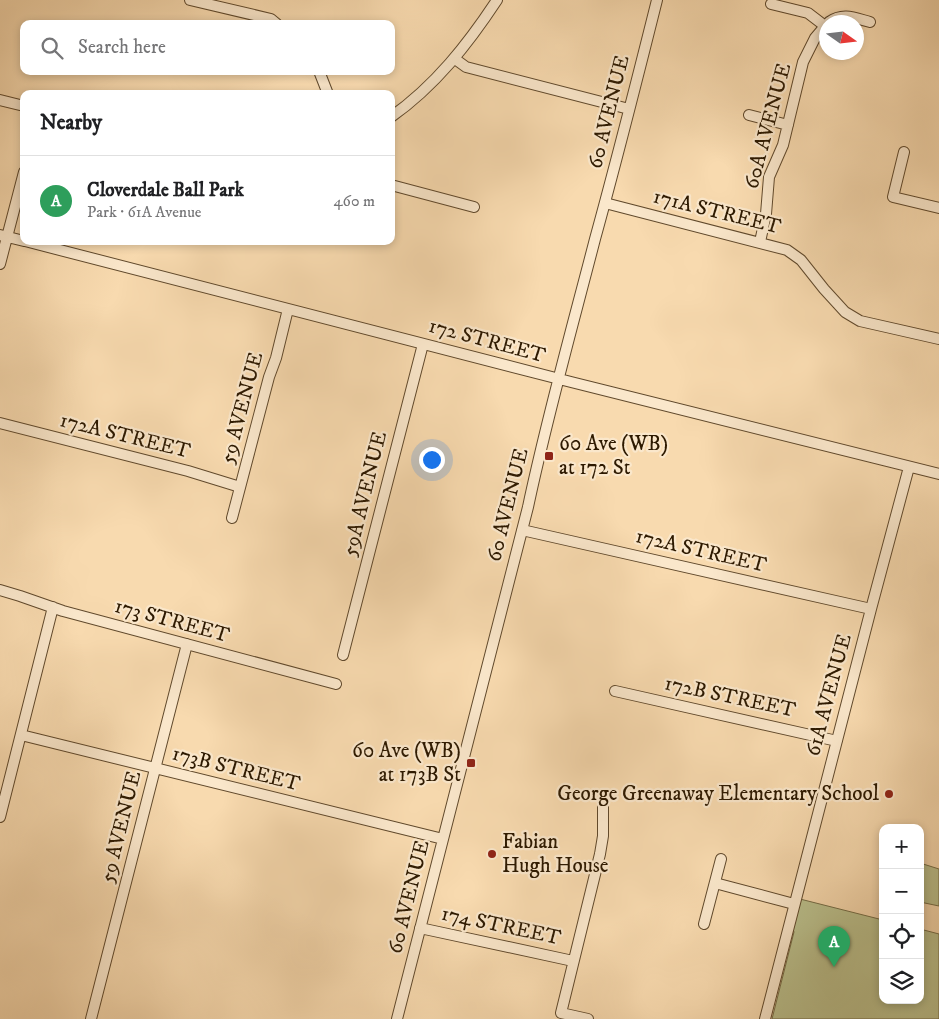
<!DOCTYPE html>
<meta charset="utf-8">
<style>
body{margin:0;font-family:"IM FELL DW Pica",serif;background:#f6f6f6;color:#202124}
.controls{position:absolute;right:15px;bottom:15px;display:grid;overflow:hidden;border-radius:10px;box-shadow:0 2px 8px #0003}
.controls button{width:45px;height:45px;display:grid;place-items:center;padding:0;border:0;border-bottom:1px solid #e0e0e0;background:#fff;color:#202124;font:25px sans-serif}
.compass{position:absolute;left:819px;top:15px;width:45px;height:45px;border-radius:50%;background:#fff;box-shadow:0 2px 8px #0003;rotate:104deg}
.you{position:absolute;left:431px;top:459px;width:18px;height:18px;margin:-12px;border:4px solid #fff;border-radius:50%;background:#1a73e8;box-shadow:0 0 0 8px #1a73e833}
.badge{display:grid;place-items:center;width:32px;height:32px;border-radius:50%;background:#8f2418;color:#fff;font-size:16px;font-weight:700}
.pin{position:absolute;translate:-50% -41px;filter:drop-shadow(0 1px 2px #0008)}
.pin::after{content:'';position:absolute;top:26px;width:18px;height:15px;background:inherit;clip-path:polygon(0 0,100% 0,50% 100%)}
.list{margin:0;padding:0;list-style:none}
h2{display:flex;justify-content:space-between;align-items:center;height:65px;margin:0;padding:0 20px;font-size:21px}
h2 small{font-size:16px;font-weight:400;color:#757577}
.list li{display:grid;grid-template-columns:32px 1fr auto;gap:15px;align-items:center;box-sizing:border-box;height:90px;padding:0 20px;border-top:1px solid #e0e0e0}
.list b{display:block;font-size:19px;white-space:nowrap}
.list p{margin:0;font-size:16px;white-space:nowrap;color:#757577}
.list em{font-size:16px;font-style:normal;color:#757577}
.icon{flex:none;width:28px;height:28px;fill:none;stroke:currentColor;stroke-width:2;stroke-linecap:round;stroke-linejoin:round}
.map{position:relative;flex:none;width:939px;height:1019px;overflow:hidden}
.search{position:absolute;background:#fff;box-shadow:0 2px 8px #0003;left:20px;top:20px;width:375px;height:55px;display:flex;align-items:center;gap:12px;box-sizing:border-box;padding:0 18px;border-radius:10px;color:#757577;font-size:19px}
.panel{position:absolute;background:#fff;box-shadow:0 2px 8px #0003;left:20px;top:90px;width:375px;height:155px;border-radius:10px}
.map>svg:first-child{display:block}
.green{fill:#bac08d;stroke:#746c46}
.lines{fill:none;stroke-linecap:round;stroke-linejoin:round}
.minor-casing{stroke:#60492c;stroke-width:12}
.minor{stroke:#fae7cb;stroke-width:10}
.poi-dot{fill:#8f2418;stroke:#fae7cb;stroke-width:2}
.labels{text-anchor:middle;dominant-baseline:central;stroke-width:4.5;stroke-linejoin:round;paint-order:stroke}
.street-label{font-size:21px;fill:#2d1900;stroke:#fae7cb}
.poi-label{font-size:21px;fill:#2d1900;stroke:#fae7cb;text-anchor:start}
</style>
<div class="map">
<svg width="939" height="1019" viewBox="0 0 939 1019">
<rect width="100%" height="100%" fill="#f8daaf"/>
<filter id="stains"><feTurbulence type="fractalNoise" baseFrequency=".004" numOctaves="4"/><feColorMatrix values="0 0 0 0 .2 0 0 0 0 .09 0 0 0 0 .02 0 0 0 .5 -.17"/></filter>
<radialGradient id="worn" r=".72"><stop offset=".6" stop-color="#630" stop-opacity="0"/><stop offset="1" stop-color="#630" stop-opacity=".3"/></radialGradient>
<!-- green -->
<path class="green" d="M920 863 939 869V906L920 902Z
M800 899 883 920V1000H920V929L939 934V1019H772L794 932 793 929Z"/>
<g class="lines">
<!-- minor casing -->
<g class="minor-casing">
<path id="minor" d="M190 0 271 19 277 24
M771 4 808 13 825 26
M829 22C843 12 855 18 870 22
M455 59 466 67 629 109
M319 71 328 94
M0 100 24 106
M749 115 788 125
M391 117C435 86 468 44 497 0
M904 152 893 197 939 208
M391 185 474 207
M605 203 787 250 801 260 824 289 845 312 860 321 939 339
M0 235 24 241
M25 241 571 382 939 474
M760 242 766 214 769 177 783 145 803 62 815 38 826 25
M0 264 24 172
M0 423 188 471 240 487
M232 518 269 377 276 358 288 309
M522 530 871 609
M0 590 20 596 63 611 336 684
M343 655 423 344
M615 691 837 741
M21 735 443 839
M0 817 53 607
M715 883 794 904
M704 924 721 859
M420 928 573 961
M91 1019 187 644
M397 1019 528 507C547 417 572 328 595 239 617 159 637 80 657 0
M588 1019 561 1013 600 854 603 836V806
M765 1019 871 609 909 467"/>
</g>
<!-- minor -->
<use href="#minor" class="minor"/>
</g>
<!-- markers -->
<g class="poi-dot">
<rect x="544" y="451" width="10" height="10" rx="2.5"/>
<rect x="466" y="758" width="10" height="10" rx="2.5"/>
<circle cx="889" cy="794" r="5"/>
<circle cx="492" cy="854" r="5"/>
</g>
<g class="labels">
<!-- street labels -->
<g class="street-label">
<text transform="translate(609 112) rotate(-76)">60 AVENUE</text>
<text transform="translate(768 126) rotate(-75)">60A AVENUE</text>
<text transform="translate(717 212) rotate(14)">171A STREET</text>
<text transform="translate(487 341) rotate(15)">172 STREET</text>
<text transform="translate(242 408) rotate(-75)">59 AVENUE</text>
<text transform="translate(125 436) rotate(14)">172A STREET</text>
<text transform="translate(365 494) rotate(-76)">59A AVENUE</text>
<text transform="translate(508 505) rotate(-76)">60 AVENUE</text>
<text transform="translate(701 551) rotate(13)">172A STREET</text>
<text transform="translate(172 621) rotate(15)">173 STREET</text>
<text transform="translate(829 695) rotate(-75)">61A AVENUE</text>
<text transform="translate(730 697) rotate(12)">172B STREET</text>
<text transform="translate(236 769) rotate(14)">173B STREET</text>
<text transform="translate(121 827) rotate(-76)">59 AVENUE</text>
<text transform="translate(409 897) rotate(-76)">60 AVENUE</text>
<text transform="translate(501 926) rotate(12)">174 STREET</text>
</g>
<!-- poi labels -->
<g class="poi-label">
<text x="559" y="444">60 Ave (WB)<tspan x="559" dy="24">at 172 St</tspan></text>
<text x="461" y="751" text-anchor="end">60 Ave (WB)<tspan x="461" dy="24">at 173B St</tspan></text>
<text x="879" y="794" text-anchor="end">George Greenaway Elementary School</text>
<text x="502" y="842">Fabian<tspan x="502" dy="24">Hugh House</tspan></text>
</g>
</g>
<rect width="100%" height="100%" filter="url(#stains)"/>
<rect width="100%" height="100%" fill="url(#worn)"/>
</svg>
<div class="controls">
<button>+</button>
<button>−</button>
<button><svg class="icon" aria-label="locate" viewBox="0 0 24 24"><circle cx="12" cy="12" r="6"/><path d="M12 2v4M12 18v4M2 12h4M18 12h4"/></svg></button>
<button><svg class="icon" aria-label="layers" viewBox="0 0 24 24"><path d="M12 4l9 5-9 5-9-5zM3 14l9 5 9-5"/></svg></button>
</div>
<svg class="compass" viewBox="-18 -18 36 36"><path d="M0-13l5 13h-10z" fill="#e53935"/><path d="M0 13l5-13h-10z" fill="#757577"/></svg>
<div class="you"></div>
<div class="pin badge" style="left:834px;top:967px;background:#2e9e5b">A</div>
<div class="search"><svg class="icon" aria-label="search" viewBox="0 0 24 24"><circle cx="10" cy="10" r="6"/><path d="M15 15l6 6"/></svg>Search here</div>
<section class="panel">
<h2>Nearby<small></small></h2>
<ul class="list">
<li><span class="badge" style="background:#2e9e5b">A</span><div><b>Cloverdale Ball Park</b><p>Park · 61A Avenue</p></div><em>460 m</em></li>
</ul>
</section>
</div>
